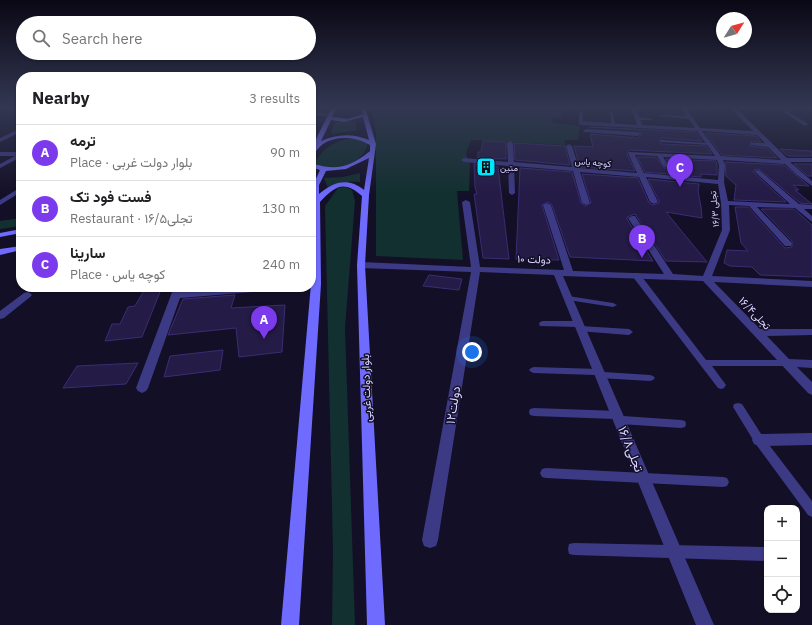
<!DOCTYPE html>
<meta charset="utf-8">
<style>
body{margin:0;font-family:"IBM Plex Sans",Vazirmatn,sans-serif;background:#f6f6f6;color:#202124}
.controls{position:absolute;right:12px;bottom:12px;display:grid;overflow:hidden;border-radius:8px;box-shadow:0 1px 3px #0004}
.controls button{width:36px;height:36px;display:grid;place-items:center;padding:0;border:0;border-bottom:1px solid #e0e0e0;background:#fff;color:#202124;font:20px sans-serif}
.compass{position:absolute;left:716px;top:12px;width:36px;height:36px;border-radius:50%;background:#fff;box-shadow:0 1px 3px #0004;rotate:53deg}
.you{position:absolute;left:472px;top:352px;width:14px;height:14px;margin:-10px;border:3px solid #fff;border-radius:50%;background:#1a73e8;box-shadow:0 0 0 6px #1a73e833}
.badge{display:grid;place-items:center;width:26px;height:26px;border-radius:50%;background:#7c3aed;color:#fff;font-size:13px;font-weight:700}
.pin{position:absolute;translate:-50% -33px;filter:drop-shadow(0 1px 2px #0008)}
.pin::after{content:'';position:absolute;top:21px;width:14px;height:12px;background:inherit;clip-path:polygon(0 0,100% 0,50% 100%)}
.list{margin:0;padding:0;list-style:none}
h2{display:flex;justify-content:space-between;align-items:center;height:52px;margin:0;padding:0 16px;font-size:17px}
h2 small{font-size:13px;font-weight:400;color:#757577}
.list li{display:grid;grid-template-columns:26px 1fr auto;gap:12px;align-items:center;box-sizing:border-box;height:56px;padding:0 16px;border-top:1px solid #e0e0e0}
.list b{display:block;font-size:15px;white-space:nowrap}
.list p{margin:0;font-size:13px;white-space:nowrap;color:#757577}
.list em{font-size:13px;font-style:normal;color:#757577}
.icon{flex:none;width:22px;height:22px;fill:none;stroke:currentColor;stroke-width:2;stroke-linecap:round;stroke-linejoin:round}
.map{position:relative;flex:none;width:812px;height:625px;overflow:hidden}
.search{position:absolute;background:#fff;box-shadow:0 1px 3px #0004;left:16px;top:16px;width:300px;height:44px;display:flex;align-items:center;gap:10px;box-sizing:border-box;padding:0 14px;border-radius:22px;color:#757577;font-size:15px}
.panel{position:absolute;background:#fff;box-shadow:0 1px 3px #0004;left:16px;top:72px;width:300px;height:220px;border-radius:16px}
.map>svg:first-child{display:block}
.green{fill:#12302f}
.building{fill:#241b47;stroke:#3b2d73}
.lines{fill:none;stroke-linecap:round;stroke-linejoin:round}
.lane{fill:#3d3a85;fill-rule:evenodd}
.street{fill:#3d3a85;fill-rule:evenodd}
.secondary{fill:#6f6bff;fill-rule:evenodd}
.labels{text-anchor:middle;dominant-baseline:central;stroke-width:3;stroke-linejoin:round;paint-order:stroke}
.far-street-label{font-size:9px;fill:#d9d4ff;stroke:#130f26}
.far-poi-label{font-size:9px;fill:#d9d4ff;stroke:#130f26;text-anchor:start}
.street-label{font-size:11px;fill:#d9d4ff;stroke:#130f26}
.near-street-label{font-size:13px;fill:#d9d4ff;stroke:#130f26}
</style>
<div class="map">
<svg width="812" height="625" viewBox="0 0 812 625">
<rect width="100%" height="100%" fill="#130f26"/>
<!-- green -->
<path class="green" d="M462 107 562 110V117H552L553 123 580 126 578 140H564L566 145 471 140 466 153 470 165 469 191H457L463 260 376 256V133L372 108Z
M335 121 340 122 355 121 357 130 332 134 331 133Z
M347 139H357L368 143C365 159 345 170 330 168 326 168 321 166 317 165L316 161C322 149 334 142 347 139Z
M360 173V182C348 181 339 182 328 188L324 178 343 177Z
M346 187 352 190 355 201 345 328 355 625H332L333 551 325 206 338 188Z
M21 218V226L0 229V221Z"/>
<!-- building -->
<path class="building" d="M589 127 696 132 702 141 661 138 660 142 661 144 706 146 712 154 629 150 627 154 635 171 580 167 574 146 593 147 590 134 638 138 642 134 638 130Z
M705 133 756 136 761 142H751L750 146 767 148 777 158 722 155Z
M483 141 506 142V159L478 158V152H481Z
M514 143 565 146 570 165 515 160Z
M780 149 812 151V156H788Z
M637 157H656L665 169 670 166 666 159 716 161 717 165V175L701 174V177L645 172Z
M725 162 784 165 809 186 793 185 799 190H795L812 204 800 203 759 169 754 170 753 172 786 202 734 200 736 185 726 176Z
M474 164 498 167 509 259 483 258 474 194H477L475 187Z
M794 164H812V176H808Z
M520 168 572 172 581 203 585 206 591 203 582 174 638 178 649 203 653 205 659 203V201L648 179 699 184 698 191 701 207 702 218 666 212 707 262 666 261 635 214 627 217V219L653 261 570 257 552 205 548 202 542 205 559 260 516 259Z
M735 207H748L785 248 792 247V241L761 209H794L812 225V277L760 275 752 267 730 266 724 263 727 250 748 251 741 243Z
M429 275 462 279 459 290 423 286Z
M146 287H162L142 337 105 341 112 324H120L128 307 135 306Z
M235 295 231 308 285 305 282 352 239 357 236 328 168 335 183 299Z
M223 350 220 370 164 377 170 356Z
M138 363 126 384 63 388 77 366Z"/>
<g class="lines">
<!-- lane -->
<path class="lane" d="M581 110 583 111V123L581 124 579 123V111Z
M610 112 613 113 615 126 612 125Z
M663 140 709 143 711 144 709 145 661 142V140Z
M633 273H639L706 360H786L789 361 791 363 789 365 786 366H712L726 385 724 388 721 389 718 388 633 277 632 275Z
M565 296H568L613 303 617 305 613 307 568 300H565L564 298Z
M543 321H579L583 324 579 327 540 326 539 324 540 322Z
M581 326 629 329 633 332 629 335 578 331 577 329 578 327Z
M534 367 599 369 602 370 604 372 650 375 653 376 655 378 653 380 650 381 600 378 597 377 595 375 534 373 531 372 529 370 531 368Z
M738 403 742 404 763 437 812 501V517L808 515 755 443 733 407 734 404Z
M534 408 618 411 622 412 623 416 681 420 685 421 686 424 685 427 681 428 620 424 616 423 615 419 534 416 530 415 529 412 530 409Z
M546 468 723 477 727 478 729 482 727 486 723 487 546 478 542 477 540 473 542 469Z
M574 543 767 547V561L574 555 569 554 568 549 569 544Z"/>
<!-- street -->
<path class="street" d="M459 107H463V108L461 109Z
M631 107H636L639 117 653 119 651 120H640L643 125 695 128 689 119 659 116 661 115 686 116 680 107H685L700 128 753 131 731 109 719 107 812 109V111H787L807 123 808 124 805 126 780 110 737 109 787 158H812V162H790L812 181V186L797 175 785 164 723 160 725 165 724 182 728 201 790 204 754 171 759 170 799 204 812 205V209H804L812 216V222L795 208 757 207 791 242 792 244 791 246H785L749 206 729 205 730 230 712 276 812 281V287L714 282 760 329H812V335L767 336 789 359 812 360V368L797 367 812 382V395L808 393 703 281 563 276 714 625H696L554 275 480 272 438 540 436 546 430 548 424 546 422 540 471 272 361 268 357 265 361 262 471 267 462 202 466 200 470 202 480 267 564 270 543 205 547 203 551 205 573 271 664 274 628 218 632 216H635L673 274 703 276 722 230 721 203 718 184 646 177 658 202 654 204 650 202 639 177 580 172 590 203 586 205 582 203 573 171 514 166 515 193 512 195 509 193 508 166 464 162 461 160 464 158 508 162 507 143 510 141 513 143 514 162 572 167 566 146 569 144 572 146 579 168 637 173 628 153 629 152 715 156 697 131 581 125 578 123 581 121 637 125ZM702 131 757 135 765 143H751V145L768 147 781 160 721 156ZM635 155 657 156 664 167 666 168 669 166 663 157 717 160 719 165 718 180 644 173Z
M704 107H709L711 110 707 111Z
M311 113 332 114 334 115 332 116 311 115Z
M21 128V132L0 142V138Z
M586 129 638 132 641 134 638 136 584 132 583 131Z
M0 152H21V157L0 168V164L15 156H0Z
M21 187V192L0 205V200Z
M174 287H184L182 292 242 287H283L278 290 180 298 148 388 146 391 142 393 138 391 136 388Z
M27 292 30 293 32 295 30 297 4 318 0 319V311L24 293Z
M812 433V445L759 446 754 444 752 440 754 436 759 434Z"/>
<!-- secondary -->
<path class="secondary" d="M332 107H337L332 117 348 119 363 114 361 107H365L376 144 369 195 365 265 385 625H367L357 265 362 196C344 180 335 186 320 202L321 284 299 625H281L311 284 312 205 311 201H312L313 185 320 170 311 167V163C336 171 349 168 370 151V145C356 137 337 135 323 144 319 147 316 152 311 155V149ZM363 117 369 140C353 133 337 134 321 141L331 120 344 122ZM369 158 364 190C348 177 333 182 319 194V185L326 171 346 169Z
M21 229V233L0 237V233Z
M21 246V250L0 255V249Z"/>
</g>
<!-- sky -->
<linearGradient id="sky" x2="0" y2="1"><stop stop-color="#0a0815"/><stop offset="0.55" stop-color="#333752"/><stop offset="1" stop-color="#333752" stop-opacity="0"/></linearGradient>
<rect width="812" height="195" fill="url(#sky)"/>
<!-- icons -->
<defs>
<g id="building-square" transform="scale(1)"><rect x="-9" y="-9" width="18" height="18" rx="4" fill="#00e5ff" stroke="#130f26"/><path d="M-4-6H4V6H1V3H-1V6H-4ZM-2.5-4.3h1.7v1.8h-1.7ZM.8-4.3h1.7v1.8H.8ZM-2.5-1h1.7V.8h-1.7ZM.8-1h1.7V.8H.8Z" fill="#111"/></g>
</defs>
<g fill-rule="evenodd">
<use href="#building-square" x="486" y="167"/>
</g>
<g class="labels">
<!-- far-street labels -->
<g class="far-street-label">
<text transform="translate(593 162) rotate(5)">کوچه یاس</text>
<text transform="translate(714 209) rotate(-95)">۱۶/۳ تجلی</text>
</g>
<!-- far-poi labels -->
<g class="far-poi-label">
<text x="500" y="167">متین</text>
</g>
<!-- street labels -->
<g class="street-label">
<text transform="translate(534 259) rotate(2)">۱۰ دولت</text>
<text transform="translate(755 313) rotate(46)">تجلی۱۶/۴</text>
<text transform="translate(366 388) rotate(-92)">بلوار دولت غربی</text>
</g>
<!-- near-street labels -->
<g class="near-street-label">
<text transform="translate(453 405) rotate(-81)">۱۲دولت</text>
<text transform="translate(631 449) rotate(68)">تجلی۱۶/۸</text>
</g>
</g>
</svg>
<div class="controls">
<button>+</button>
<button>−</button>
<button><svg class="icon" aria-label="locate" viewBox="0 0 24 24"><circle cx="12" cy="12" r="6"/><path d="M12 2v4M12 18v4M2 12h4M18 12h4"/></svg></button>
</div>
<svg class="compass" viewBox="-18 -18 36 36"><path d="M0-13l5 13h-10z" fill="#e53935"/><path d="M0 13l5-13h-10z" fill="#757577"/></svg>
<div class="you"></div>
<div class="pin badge" style="left:264px;top:339px">A</div>
<div class="pin badge" style="left:642px;top:258px">B</div>
<div class="pin badge" style="left:680px;top:187px">C</div>
<div class="search"><svg class="icon" aria-label="search" viewBox="0 0 24 24"><circle cx="10" cy="10" r="6"/><path d="M15 15l6 6"/></svg>Search here</div>
<section class="panel">
<h2>Nearby<small>3 results</small></h2>
<ul class="list">
<li><span class="badge">A</span><div><b>ترمه</b><p>Place · بلوار دولت غربی</p></div><em>90 m</em></li>
<li><span class="badge">B</span><div><b>فست فود تک</b><p>Restaurant · تجلی۱۶/۵</p></div><em>130 m</em></li>
<li><span class="badge">C</span><div><b>سارینا</b><p>Place · کوچه یاس</p></div><em>240 m</em></li>
</ul>
</section>
</div>
